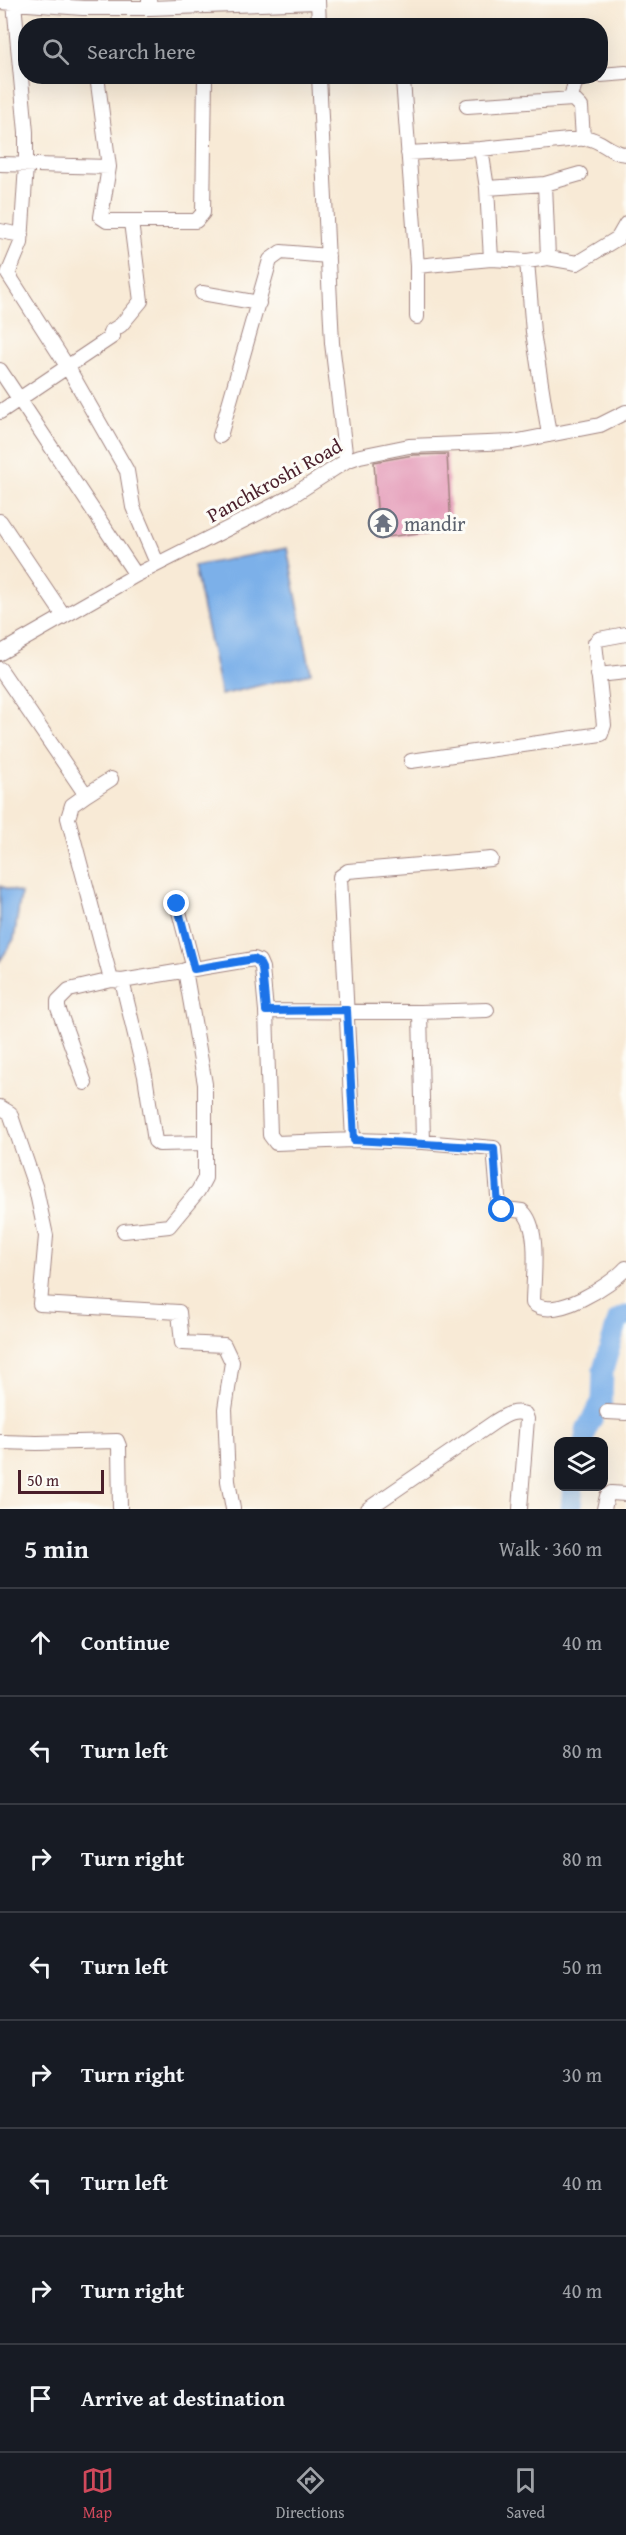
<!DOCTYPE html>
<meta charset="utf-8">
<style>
body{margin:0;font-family:"Gentium Book Plus",serif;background:#20242c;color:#f1f3f6}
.controls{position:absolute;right:18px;bottom:18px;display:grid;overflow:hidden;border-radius:12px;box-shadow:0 6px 24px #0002}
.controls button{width:54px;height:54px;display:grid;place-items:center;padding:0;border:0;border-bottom:2px solid #363941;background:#171b24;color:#f1f3f6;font:30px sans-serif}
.scale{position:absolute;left:18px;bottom:15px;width:86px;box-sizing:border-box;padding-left:6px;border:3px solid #4a1f2b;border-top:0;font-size:16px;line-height:21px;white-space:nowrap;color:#4a1f2b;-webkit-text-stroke:4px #fdfcf7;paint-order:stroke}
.stop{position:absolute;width:18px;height:18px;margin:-14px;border:4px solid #1a73e8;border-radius:50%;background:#fff}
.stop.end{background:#1a73e8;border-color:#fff;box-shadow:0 2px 6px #0008}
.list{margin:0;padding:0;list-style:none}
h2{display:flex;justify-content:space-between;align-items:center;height:78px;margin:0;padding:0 24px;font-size:26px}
h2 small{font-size:20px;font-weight:400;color:#9ea1a6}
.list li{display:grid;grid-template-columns:39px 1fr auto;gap:18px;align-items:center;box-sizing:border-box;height:108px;padding:0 24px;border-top:2px solid #363941}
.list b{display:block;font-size:22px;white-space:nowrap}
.list em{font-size:20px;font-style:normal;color:#9ea1a6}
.icon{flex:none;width:33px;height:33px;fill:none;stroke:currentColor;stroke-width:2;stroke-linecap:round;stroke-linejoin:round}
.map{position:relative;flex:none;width:626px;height:1509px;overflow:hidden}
.search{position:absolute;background:#171b24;box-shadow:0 6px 24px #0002;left:18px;right:18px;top:18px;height:66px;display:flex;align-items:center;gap:15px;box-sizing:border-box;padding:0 21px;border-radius:24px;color:#9ea1a6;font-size:22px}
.sheet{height:942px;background:#171b24}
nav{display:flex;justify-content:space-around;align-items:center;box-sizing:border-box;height:84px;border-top:2px solid #363941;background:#171b24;font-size:16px;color:#9ea1a6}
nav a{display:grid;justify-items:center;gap:3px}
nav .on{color:#d1495b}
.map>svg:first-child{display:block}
.water{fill:#7bb0e9;stroke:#62688a;stroke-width:1.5}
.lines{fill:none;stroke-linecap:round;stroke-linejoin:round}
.river{stroke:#7bb0e9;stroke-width:21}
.building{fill:#e292b2}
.minor-casing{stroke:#a18480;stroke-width:16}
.minor{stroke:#fff;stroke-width:14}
.route{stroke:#1a73e8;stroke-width:8}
.labels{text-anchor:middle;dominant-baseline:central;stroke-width:6;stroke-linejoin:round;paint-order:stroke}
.street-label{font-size:20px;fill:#4a1f2b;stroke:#fdfcf7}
.worship-label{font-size:20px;fill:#5b616d;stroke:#fdfcf7;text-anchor:start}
</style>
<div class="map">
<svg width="626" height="1509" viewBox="0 0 626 1509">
<rect width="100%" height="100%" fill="#fdfcf7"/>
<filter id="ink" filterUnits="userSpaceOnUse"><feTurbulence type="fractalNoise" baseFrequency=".0167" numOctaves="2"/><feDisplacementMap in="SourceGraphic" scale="12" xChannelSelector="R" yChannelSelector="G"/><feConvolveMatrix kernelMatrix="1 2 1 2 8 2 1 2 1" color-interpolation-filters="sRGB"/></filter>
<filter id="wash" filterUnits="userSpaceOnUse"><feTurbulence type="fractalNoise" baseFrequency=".008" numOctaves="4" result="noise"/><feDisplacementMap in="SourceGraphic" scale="24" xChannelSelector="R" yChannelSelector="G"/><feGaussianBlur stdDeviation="1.35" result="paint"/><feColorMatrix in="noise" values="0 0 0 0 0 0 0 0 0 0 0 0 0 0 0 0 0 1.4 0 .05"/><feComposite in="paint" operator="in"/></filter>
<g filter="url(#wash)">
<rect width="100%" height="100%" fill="#f8ead6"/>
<!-- water -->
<path class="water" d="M287 548 311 673 221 695 194 566Z
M0 886 21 893 14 939 0 961Z"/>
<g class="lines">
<!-- river -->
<path class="river" d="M584 1442 587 1428 602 1401 603 1370 618 1320 626 1316
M571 1509 573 1486"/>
</g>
<g id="blocks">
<!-- building -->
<path class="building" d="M447 454 451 529 379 538 374 462 413 455Z"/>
</g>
</g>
<g filter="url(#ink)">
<use href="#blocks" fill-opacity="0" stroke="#a18480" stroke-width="1.5"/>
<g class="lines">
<!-- minor casing -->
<g class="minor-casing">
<path id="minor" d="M318 0 319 26
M0 2 83 8H149V0
M14 3 26 132V165L21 243 8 274 67 366 127 471 133 507 157 563
M149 8 318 2
M600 75 626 73
M319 76 332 343 346 461
M403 80 417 266V317
M571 99 575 82 588 76
M467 106 573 99 581 107 583 139
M481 149 487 188 491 259
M408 153 481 149 587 138C602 140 611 154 626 154
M0 164 109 167 97 76
M109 167 101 217 107 221H196L203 213 205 76
M545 184 548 258
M487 188 545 184 580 174
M0 231 22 235
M527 261 533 332 549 435
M417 266 491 259 527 261 548 258 577 263 618 238 626 224
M202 293 259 303
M110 332 121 325 141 301 131 222
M0 370 136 575
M0 412 113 336
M220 436 270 260 281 252 328 256
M0 521 64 616
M0 653 136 575 290 497 346 461 360 456 409 446 513 442 600 425 626 412
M0 669 86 795 72 805 68 818 110 976 112 980 122 981 254 959 259 961 262 968 266 1011 420 1012 423 1142 494 1148 499 1208 522 1211C541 1227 533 1279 533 1303 554 1322 611 1285 626 1268
M598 675 626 672
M411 761 601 734 604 725 595 643 599 639 626 634
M86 795 111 779
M177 904 194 969
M122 981 145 1076 155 1141 159 1144 205 1143
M266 1011 270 1135 276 1143 353 1140 423 1142
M420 1012 487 1010
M85 1083 58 1008V1001L69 990 112 980
M0 1107 10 1113 36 1189 46 1236 40 1304 179 1312 182 1343 224 1345 232 1362 225 1409 228 1481 233 1509
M353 1140 340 877 348 871 491 859
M124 1231 169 1226 198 1191 205 1178V1084L185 970
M607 1412 626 1413
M0 1442 37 1443 117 1441 119 1446 120 1509
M368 1509 496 1421C506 1415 514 1410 525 1414L527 1419 520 1509
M604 1509 607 1496 611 1493 626 1494"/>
</g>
<!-- minor -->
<use href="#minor" class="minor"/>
</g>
</g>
<g class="lines" filter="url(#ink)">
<!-- route -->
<path class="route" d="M177 904 194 969 254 959 259 962 262 968 266 1011 347 1010 354 1140 494 1148 498 1208 502 1210"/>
</g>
<!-- icons -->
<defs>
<g id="temple-ring" transform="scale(1.5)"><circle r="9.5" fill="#fdfcf7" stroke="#6b7280" stroke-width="1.5"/><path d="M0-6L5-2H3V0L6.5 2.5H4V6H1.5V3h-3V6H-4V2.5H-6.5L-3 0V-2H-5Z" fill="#6b7280"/></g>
</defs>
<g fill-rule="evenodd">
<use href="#temple-ring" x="383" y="523"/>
</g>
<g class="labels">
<!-- street labels -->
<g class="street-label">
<text transform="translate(274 480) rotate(-29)">Panchkroshi Road</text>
</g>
<!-- worship labels -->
<g class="worship-label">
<text x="404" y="523">mandir</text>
</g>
</g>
</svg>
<div class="controls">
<button><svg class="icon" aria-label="layers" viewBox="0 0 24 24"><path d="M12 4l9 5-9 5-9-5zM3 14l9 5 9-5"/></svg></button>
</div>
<div class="scale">50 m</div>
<div class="stop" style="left:502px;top:1210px"></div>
<div class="stop end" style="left:177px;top:904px"></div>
<div class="search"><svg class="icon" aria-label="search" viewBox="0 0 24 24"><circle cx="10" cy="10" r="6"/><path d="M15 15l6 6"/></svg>Search here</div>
</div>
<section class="sheet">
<h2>5 min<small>Walk · 360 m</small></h2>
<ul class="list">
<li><svg class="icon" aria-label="ahead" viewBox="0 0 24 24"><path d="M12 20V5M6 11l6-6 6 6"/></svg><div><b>Continue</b></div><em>40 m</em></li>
<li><svg class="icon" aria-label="left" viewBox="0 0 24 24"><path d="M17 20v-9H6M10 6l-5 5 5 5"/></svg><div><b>Turn left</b></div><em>80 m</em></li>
<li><svg class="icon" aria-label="right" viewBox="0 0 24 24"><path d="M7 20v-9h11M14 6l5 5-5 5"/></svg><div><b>Turn right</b></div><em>80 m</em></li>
<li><svg class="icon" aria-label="left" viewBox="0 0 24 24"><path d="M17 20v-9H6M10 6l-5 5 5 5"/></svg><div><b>Turn left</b></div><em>50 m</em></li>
<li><svg class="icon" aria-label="right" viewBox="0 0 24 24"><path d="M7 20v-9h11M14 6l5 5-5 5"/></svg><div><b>Turn right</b></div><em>30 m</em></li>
<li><svg class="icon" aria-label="left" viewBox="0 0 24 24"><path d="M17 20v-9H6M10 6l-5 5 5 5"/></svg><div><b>Turn left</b></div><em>40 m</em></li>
<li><svg class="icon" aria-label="right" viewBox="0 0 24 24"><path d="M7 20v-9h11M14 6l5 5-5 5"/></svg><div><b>Turn right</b></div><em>40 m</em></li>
<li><svg class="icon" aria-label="arrive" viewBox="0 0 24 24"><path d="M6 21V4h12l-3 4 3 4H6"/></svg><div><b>Arrive at destination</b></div></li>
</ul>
</section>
<nav>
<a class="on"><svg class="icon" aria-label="map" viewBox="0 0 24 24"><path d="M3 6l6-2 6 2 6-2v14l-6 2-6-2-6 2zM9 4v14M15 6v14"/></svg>Map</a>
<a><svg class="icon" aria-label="directions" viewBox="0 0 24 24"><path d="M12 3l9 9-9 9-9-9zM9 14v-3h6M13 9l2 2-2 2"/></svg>Directions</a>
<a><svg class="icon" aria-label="saved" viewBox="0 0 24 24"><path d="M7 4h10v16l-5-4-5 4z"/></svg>Saved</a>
</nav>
